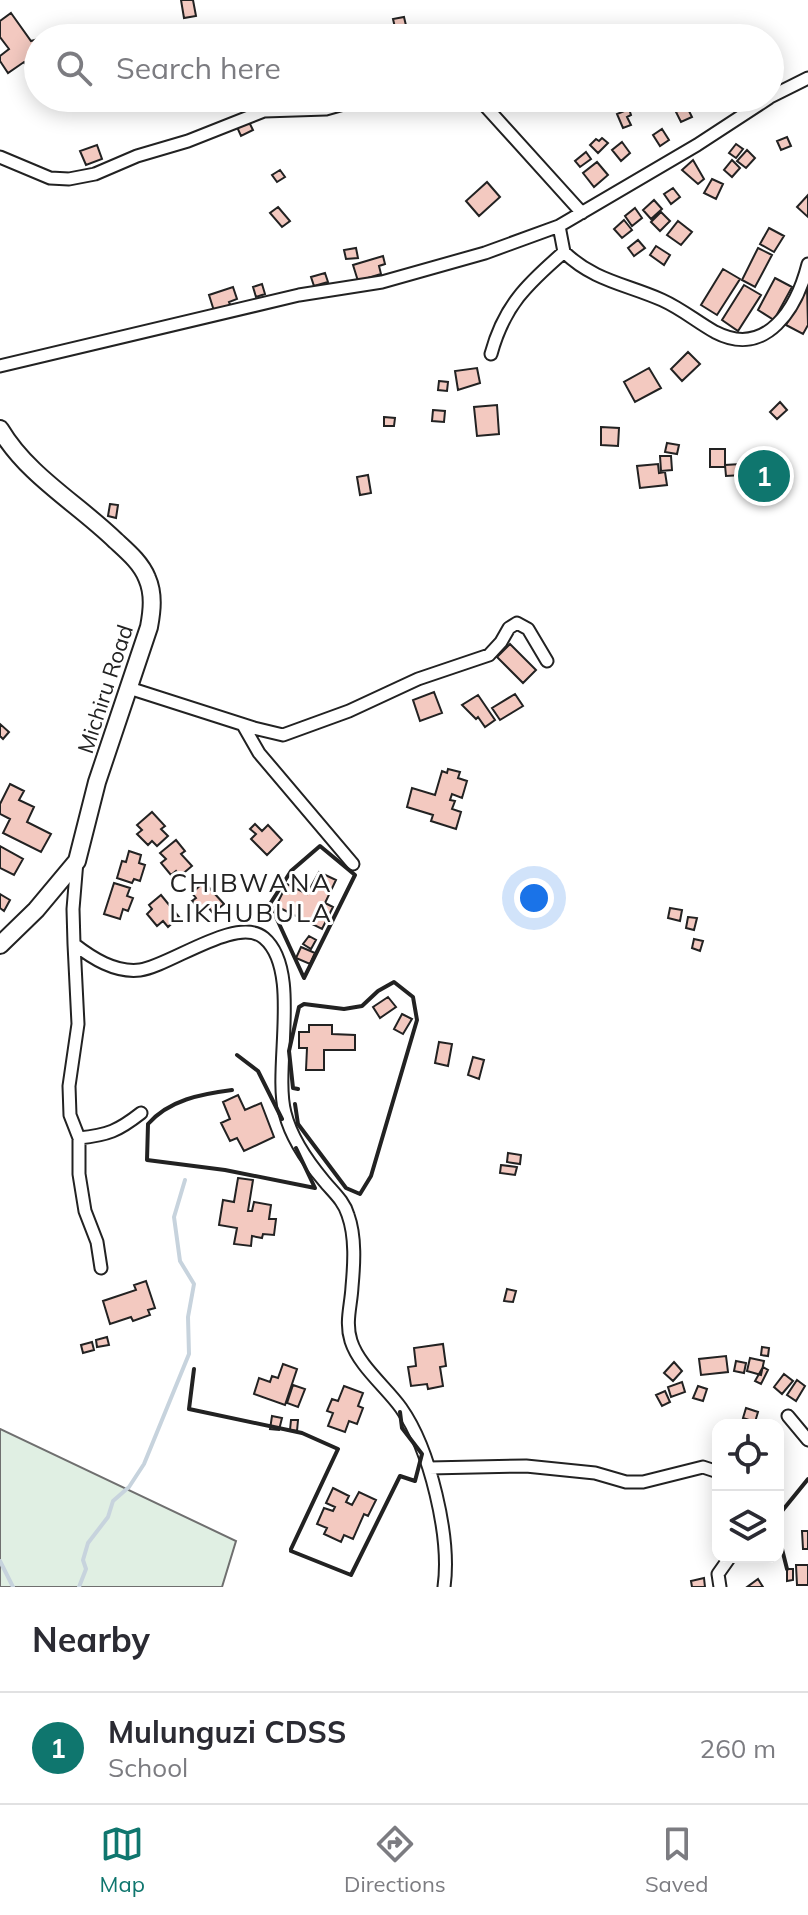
<!DOCTYPE html>
<style>
body{margin:0;font-family:Mulish,sans-serif;background:#f2f2f3;color:#2b2b33}
.controls{position:absolute;right:24px;bottom:24px;display:grid;overflow:hidden;border-radius:16px;box-shadow:0 4px 20px #0003}
.controls button{width:72px;height:72px;display:grid;place-items:center;padding:0;border:0;border-bottom:2px solid #e1e1e2;background:#fff;color:#2b2b33;font:40px sans-serif}
.you{position:absolute;left:534px;top:898px;width:28px;height:28px;margin:-20px;border:6px solid #fff;border-radius:50%;background:#1a73e8;box-shadow:0 0 0 12px #1a73e833}
.badge{display:grid;place-items:center;width:52px;height:52px;border-radius:50%;background:#0f766e;color:#fff;font-size:26px;font-weight:700}
.pin{position:absolute;translate:-50% -50%;border:4px solid #fff;box-shadow:0 2px 8px #0006}
.list{margin:0;padding:0;list-style:none}
h2{display:flex;justify-content:space-between;align-items:center;height:104px;margin:0;padding:0 32px;font-size:34px}
h2 small{font-size:26px;font-weight:400;color:#7c7c81}
.list li{display:grid;grid-template-columns:52px 1fr auto;gap:24px;align-items:center;box-sizing:border-box;height:112px;padding:0 32px;border-top:2px solid #e1e1e2}
.list b{display:block;font-size:30px;white-space:nowrap}
.list p{margin:0;font-size:26px;white-space:nowrap;color:#7c7c81}
.list em{font-size:26px;font-style:normal;color:#7c7c81}
.icon{flex:none;width:44px;height:44px;fill:none;stroke:currentColor;stroke-width:2;stroke-linecap:round;stroke-linejoin:round}
.map{position:relative;flex:none;width:808px;height:1587px;overflow:hidden}
.search{position:absolute;background:#fff;box-shadow:0 4px 20px #0003;left:24px;right:24px;top:24px;height:88px;display:flex;align-items:center;gap:20px;box-sizing:border-box;padding:0 28px;border-radius:44px;color:#7c7c81;font-size:30px}
.sheet{height:216px;background:#fff}
nav{display:flex;justify-content:space-around;align-items:center;box-sizing:border-box;height:112px;border-top:2px solid #e1e1e2;background:#fff;font-size:22px;color:#7c7c81}
nav a{display:grid;justify-items:center;gap:4px}
nav .on{color:#0f766e}
.map>svg:first-child{display:block}
.green{fill:#e0efe3;stroke:#6f6f6f;stroke-width:2}
.lines{fill:none;stroke-linecap:round;stroke-linejoin:round}
.stream{stroke:#c7d3dd;stroke-width:4}
.building{fill:#f3c9c0;stroke:#222;stroke-width:2}
.street-casing{stroke:#222;stroke-width:15}
.secondary-casing{stroke:#222;stroke-width:20}
.street{stroke:#fff;stroke-width:11}
.secondary{stroke:#fff;stroke-width:16}
.wall{stroke:#222;stroke-width:4}
.labels{text-anchor:middle;dominant-baseline:central;stroke-width:6;stroke-linejoin:round;paint-order:stroke}
.street-label{font-size:22px;fill:#222;stroke:#fff}
.quarter-label{font-size:26px;letter-spacing:2px;fill:#222;stroke:#fff}
</style>
<div class="map">
<svg width="808" height="1587" viewBox="0 0 808 1587">
<rect width="100%" height="100%" fill="#fff"/>
<!-- green -->
<path class="green" d="M0 1429 236 1541 222 1587H0Z"/>
<g class="lines">
<!-- stream -->
<path class="stream" d="M0 1561 13 1587
M79 1587 86 1569 83 1560 88 1543 108 1517 113 1501 129 1487 144 1464 189 1354 188 1317 194 1284 180 1261 174 1217 185 1180"/>
</g>
<!-- building -->
<path class="building" d="M181 0H193L196 16 184 18Z
M11 13 31 41 38 39V63L27 66 24 62 8 73 0 61V56L9 49 0 37V21Z
M404 17 408 34 397 36 393 19Z
M712 98H732L733 101 717 109Z
M687 107 692 117 681 122 676 112Z
M629 109 631 115 627 117 631 125 623 128 617 114Z
M249 122 253 130 241 136 237 127Z
M662 129 669 140 660 146 653 135Z
M787 137 791 146 781 150 777 141Z
M602 138 608 143 598 153 590 145 596 139 599 141Z
M622 142 630 153 621 161 612 150Z
M736 144 743 149 736 158 729 153Z
M97 145 102 159 86 165 80 151Z
M747 150 755 158 746 168 737 161Z
M586 152 591 159 580 167 575 161Z
M693 160 704 179 698 184 682 170Z
M732 160 740 168 732 177 724 170Z
M597 162 608 175 594 187 583 173Z
M280 170 285 177 277 182 272 175Z
M712 179 723 184 716 199 704 193Z
M487 182 500 197 479 216 466 201Z
M673 188 680 197 671 204 664 194Z
M808 195V217L797 207Z
M654 200 662 209 651 219 643 210Z
M278 207 290 221 282 227 270 213Z
M635 208 642 218 632 226 625 216Z
M661 212 670 221 660 231 651 222Z
M624 220 632 230 622 238 614 229Z
M678 221 692 232 681 245 667 235Z
M769 228 784 236 774 252 760 244Z
M638 240 645 248 634 256 628 248Z
M656 246 670 255 664 265 650 255Z
M356 248 358 258 346 259 344 250Z
M758 248 772 255 755 287 742 280Z
M383 256 385 264 379 266 381 274 358 281 353 265Z
M723 269 740 279 717 315 701 305Z
M325 273 328 282 314 286 311 277Z
M775 278 792 287 774 320 758 310Z
M262 284 265 294 256 297 253 287Z
M744 285 761 295 738 331 722 320Z
M233 287 237 299 229 302 232 309 215 314 209 295Z
M807 288 808 325 803 334 786 325Z
M688 352 700 364 682 381 671 369Z
M477 368 480 383 458 390 455 371Z
M649 368 661 388 635 402 624 382Z
M439 381 448 382 447 391 438 390Z
M780 402 787 410 777 419 770 412Z
M497 405 499 434 477 436 474 407Z
M433 410 445 411 444 422 432 421Z
M384 417 395 418 394 426H384Z
M601 427 619 428 618 446 601 445Z
M667 443 679 445 677 454 665 452Z
M710 449H725V467H710Z
M660 456H671L672 470 661 471Z
M658 464 659 473 665 472 667 485 640 488 637 466Z
M741 464 742 475 726 476 725 465Z
M368 475 371 493 360 495 357 477Z
M110 504 118 505 116 518 108 516Z
M510 644 536 670 523 683 497 657Z
M434 692 442 713 420 721 413 700Z
M515 694 523 706 500 720 492 708Z
M478 695 495 720 485 727 478 717 476 719 462 705Z
M0 724 9 732 3 739 0 736Z
M448 769 460 772 458 778 467 781 462 798 452 794 450 800 455 801 452 809 461 812 456 829 431 821 433 815 407 807 412 788 435 795 442 771 447 773Z
M10 784 24 791 19 800 34 807 27 822 51 834 41 852 3 833 10 819 0 814V804Z
M152 812 165 826 161 829 168 836 157 846 152 841 148 845 137 834 142 830 137 825Z
M255 824 262 831 268 825 282 840 267 855 251 839 256 834 250 829Z
M176 840 185 851 181 854 192 866 180 876 176 871 171 875 161 863 166 859 160 853Z
M0 846 23 859 14 875 0 868Z
M129 851 141 855 139 863 145 865 140 881 134 879 132 883 117 878 122 861 126 862Z
M319 872 336 880 325 903 333 907 322 929 276 906 287 884 307 894Z
M204 882 224 904 213 913 208 907 202 912 192 901 196 898 192 893Z
M114 883 130 888 127 896 133 898 128 911 123 909 120 919 104 914Z
M0 894 10 900 4 911 0 908Z
M161 895 179 917 168 927 163 921 157 926 147 914 152 909 149 905Z
M670 908 682 910 680 921 668 918Z
M688 917 697 918 694 930 686 928Z
M309 936 316 940 311 949 303 944Z
M694 939 703 941 700 951 692 948Z
M301 947 315 953 310 964 296 958Z
M388 997 396 1007 380 1018 373 1007Z
M402 1014 412 1019 403 1034 394 1029Z
M309 1025H332V1034L355 1035V1050H324V1070H306L307 1048H299V1032H309Z
M439 1042 452 1044 448 1066 435 1063Z
M473 1057 484 1060 479 1079 468 1075Z
M238 1095 245 1110 261 1103 274 1137 244 1151 237 1138 230 1141 221 1123 230 1119 223 1102Z
M508 1153 521 1155 520 1164 507 1162Z
M501 1165 517 1167 515 1175 500 1173Z
M238 1178 253 1180 248 1211H252L254 1202 271 1205 269 1219H276L274 1235 263 1234 262 1238 252 1236 251 1246 234 1244 237 1228 219 1225 223 1200 234 1202Z
M146 1281 155 1308 148 1310 150 1315 133 1321 131 1317 110 1324 103 1301 136 1290 134 1285Z
M507 1289 516 1291 513 1302 504 1301Z
M107 1337 109 1345 97 1347 96 1340Z
M92 1342 94 1350 83 1353 81 1345Z
M443 1344 446 1366 440 1367 443 1386 428 1389 427 1384 411 1386 408 1367 416 1366 414 1348Z
M762 1347 769 1348 768 1356 761 1355Z
M726 1356 728 1372 701 1375 699 1359Z
M750 1358 764 1361 761 1375 747 1371Z
M736 1361 746 1363 744 1373 734 1371Z
M674 1362 682 1371 673 1381 664 1373Z
M283 1364 297 1369 285 1405 254 1394 259 1378 270 1382 272 1376 278 1378Z
M763 1367 768 1370 761 1384 755 1381Z
M784 1374 793 1381 782 1394 774 1387Z
M797 1380 805 1386 796 1401 787 1395Z
M682 1382 685 1392 671 1397 668 1387Z
M293 1385 305 1389 298 1407 287 1403Z
M344 1386 363 1393 358 1406 363 1408 357 1424 349 1421 345 1432 328 1426 333 1413 327 1411 332 1399 338 1401Z
M698 1386 707 1389 703 1401 693 1398Z
M665 1391 670 1402 662 1406 656 1395Z
M746 1408 758 1412 755 1422 743 1418Z
M272 1416 282 1418 279 1430 270 1429Z
M291 1420H298L297 1431 290 1430Z
M333 1488 349 1496 346 1502 352 1505 359 1492 376 1500 368 1516 364 1514 353 1539 344 1535 341 1542 324 1534 327 1528 317 1524 324 1508 333 1511 335 1507 326 1503Z
M802 1531H808V1549H803Z
M796 1565H808V1585H797Z
M787 1569H793V1580L787 1581Z
M704 1578 705 1587H692L691 1581Z
M758 1579 763 1587H747Z"/>
<g class="lines">
<!-- street casing -->
<g class="street-casing">
<path id="street" d="M770 97 808 78
M478 98 582 213
M0 157 50 178 69 179 95 174 137 156 188 141 264 111 326 109 365 98
M564 252C594 281 626 284 662 300 682 309 697 322 715 332 767 359 797 307 808 264
M491 354C504 306 527 284 564 252L559 226
M0 366 299 295 382 282 485 253 559 226 697 145 769 98
M129 688 254 728 283 735 349 711 418 679 489 655 501 642 509 628 517 623 528 629 547 661
M243 725 259 753 353 864
M77 861 73 909 74 944C92 958 115 973 140 970 170 966 237 915 264 938 302 970 273 1068 285 1113 291 1137 308 1162 324 1181 333 1192 344 1201 348 1215 356 1237 354 1265 352 1287 351 1306 345 1322 351 1341 359 1366 386 1387 401 1408 430 1449 451 1537 444 1587
M74 944 78 1024 69 1086 70 1115 79 1138V1174L85 1211 97 1242 101 1268
M79 1138C108 1135 118 1131 141 1113
M788 1416 808 1440
M429 1468 526 1466 595 1473 626 1482H643L703 1467 718 1472
M720 1587 718 1574 730 1557"/>
</g>
<!-- secondary casing -->
<g class="secondary-casing">
<path id="secondary" d="M0 429C28 476 77 503 116 541 128 552 141 563 147 578 154 594 152 611 149 627L97 782 77 861 36 910 0 945"/>
</g>
<!-- street -->
<use href="#street" class="street"/>
<!-- secondary -->
<use href="#secondary" class="secondary"/>
<!-- wall -->
<path class="wall" d="M320 846 355 875 304 978 270 904 291 871Z
M237 1055 258 1071 282 1119
M232 1090C201 1094 169 1100 148 1124L147 1160 225 1170 315 1188 296 1148
M295 1104 298 1124 346 1188 360 1194 371 1176 417 1020 413 997 394 982 378 991 362 1006 344 1009 304 1004 299 1007 289 1051 293 1088 298 1089
M194 1369 189 1409 302 1433 338 1449 291 1549
M778 1522 782 1511 808 1479
M778 1533 787 1569
M291 1551 351 1575 400 1476 415 1481 422 1454 402 1428 400 1412"/>
</g>
<g class="labels">
<!-- street labels -->
<g class="street-label">
<text transform="translate(105 689) rotate(-72)">Michiru Road</text>
</g>
<!-- quarter labels -->
<g class="quarter-label">
<text x="251" y="882">CHIBWANA<tspan x="251" dy="30">LIKHUBULA</tspan></text>
</g>
</g>
</svg>
<div class="controls">
<button><svg class="icon" aria-label="locate" viewBox="0 0 24 24"><circle cx="12" cy="12" r="6"/><path d="M12 2v4M12 18v4M2 12h4M18 12h4"/></svg></button>
<button><svg class="icon" aria-label="layers" viewBox="0 0 24 24"><path d="M12 4l9 5-9 5-9-5zM3 14l9 5 9-5"/></svg></button>
</div>
<div class="you"></div>
<div class="pin badge" style="left:764px;top:476px">1</div>
<div class="search"><svg class="icon" aria-label="search" viewBox="0 0 24 24"><circle cx="10" cy="10" r="6"/><path d="M15 15l6 6"/></svg>Search here</div>
</div>
<section class="sheet">
<h2>Nearby<small></small></h2>
<ul class="list">
<li><span class="badge">1</span><div><b>Mulunguzi CDSS</b><p>School</p></div><em>260 m</em></li>
</ul>
</section>
<nav>
<a class="on"><svg class="icon" aria-label="map" viewBox="0 0 24 24"><path d="M3 6l6-2 6 2 6-2v14l-6 2-6-2-6 2zM9 4v14M15 6v14"/></svg>Map</a>
<a><svg class="icon" aria-label="directions" viewBox="0 0 24 24"><path d="M12 3l9 9-9 9-9-9zM9 14v-3h6M13 9l2 2-2 2"/></svg>Directions</a>
<a><svg class="icon" aria-label="saved" viewBox="0 0 24 24"><path d="M7 4h10v16l-5-4-5 4z"/></svg>Saved</a>
</nav>
